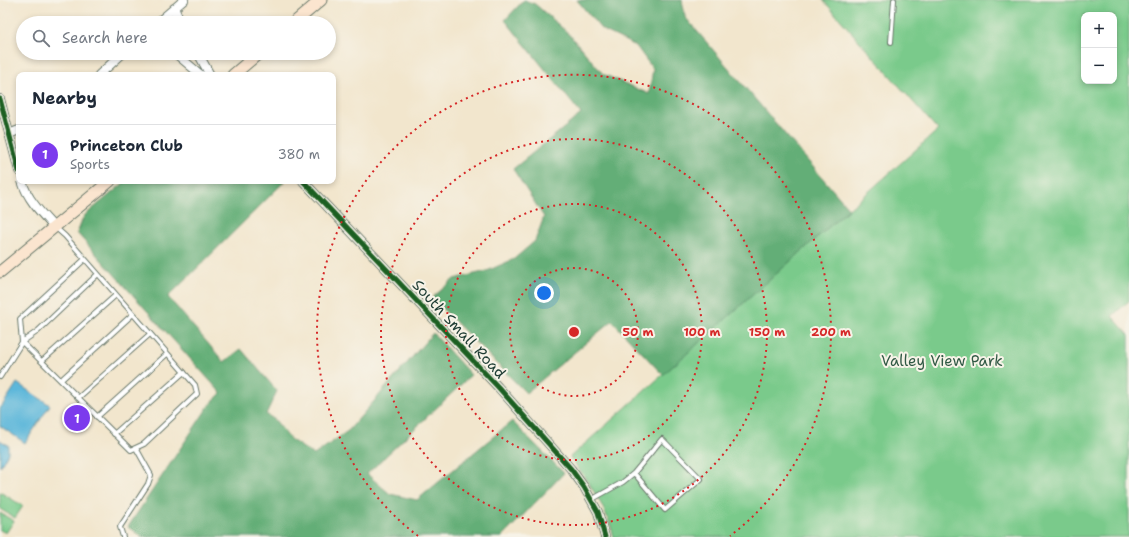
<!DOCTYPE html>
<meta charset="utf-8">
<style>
body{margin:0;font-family:"Shantell Sans",sans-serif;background:#f2f2f3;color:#1f2937}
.controls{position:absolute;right:12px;top:12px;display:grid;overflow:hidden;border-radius:8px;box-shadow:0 2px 6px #0003}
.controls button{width:36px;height:36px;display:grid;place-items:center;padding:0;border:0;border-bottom:1px solid #e0e1e3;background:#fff;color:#1f2937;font:20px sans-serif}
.you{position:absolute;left:544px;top:293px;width:14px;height:14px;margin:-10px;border:3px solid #fff;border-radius:50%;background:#1a73e8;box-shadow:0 0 0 6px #1a73e833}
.badge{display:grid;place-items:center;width:26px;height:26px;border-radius:50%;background:#7c3aed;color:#fff;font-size:13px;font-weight:700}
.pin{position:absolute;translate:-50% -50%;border:2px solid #fff;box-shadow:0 1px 4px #0006}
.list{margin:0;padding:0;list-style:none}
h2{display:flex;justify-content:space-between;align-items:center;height:52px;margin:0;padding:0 16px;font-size:17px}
h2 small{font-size:13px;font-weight:400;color:#747a83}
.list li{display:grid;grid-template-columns:26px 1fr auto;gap:12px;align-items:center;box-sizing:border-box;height:60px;padding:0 16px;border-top:1px solid #e0e1e3}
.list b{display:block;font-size:15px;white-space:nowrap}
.list p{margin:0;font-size:13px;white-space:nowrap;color:#747a83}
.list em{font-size:13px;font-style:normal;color:#747a83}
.icon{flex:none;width:22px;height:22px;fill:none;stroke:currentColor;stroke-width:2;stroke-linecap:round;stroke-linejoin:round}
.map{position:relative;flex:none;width:1129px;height:537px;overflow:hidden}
.search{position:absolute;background:#fff;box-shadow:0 2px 6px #0003;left:16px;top:16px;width:320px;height:44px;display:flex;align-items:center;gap:10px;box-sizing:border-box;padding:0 14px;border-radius:22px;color:#747a83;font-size:15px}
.panel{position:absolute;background:#fff;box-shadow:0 2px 6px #0003;left:16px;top:72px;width:320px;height:112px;border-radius:8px}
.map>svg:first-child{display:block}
.green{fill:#7aca8b;stroke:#4c8460;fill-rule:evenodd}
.forest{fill:#63ae77;stroke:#417656}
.water{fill:#5db7da;stroke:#3e7a87}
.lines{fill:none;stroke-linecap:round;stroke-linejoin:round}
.service-casing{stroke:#69786a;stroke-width:6}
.minor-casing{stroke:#69786a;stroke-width:10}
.secondary-casing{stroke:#69786a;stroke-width:13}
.service{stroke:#fff;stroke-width:4}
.minor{stroke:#fff;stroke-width:8}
.secondary{stroke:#fbe5cf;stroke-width:11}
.cycleway-casing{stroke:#f7f3e8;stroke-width:8}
.cycleway{stroke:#1b5e20;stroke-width:5}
.ring{fill:none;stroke:#d62828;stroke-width:2;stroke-dasharray:2 4}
.labels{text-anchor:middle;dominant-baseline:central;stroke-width:4;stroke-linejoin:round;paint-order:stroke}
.street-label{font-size:15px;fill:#1f3d34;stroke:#f7f3e8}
.park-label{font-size:15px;fill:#315945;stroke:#f7f3e8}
.centre{fill:#d62828;stroke:#f7f3e8;stroke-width:2}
.ring-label{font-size:12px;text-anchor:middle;font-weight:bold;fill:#d62828;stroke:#f7f3e8;stroke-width:4;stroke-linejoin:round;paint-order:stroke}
</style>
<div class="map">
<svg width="1129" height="537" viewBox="0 0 1129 537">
<rect width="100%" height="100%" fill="#f7f3e8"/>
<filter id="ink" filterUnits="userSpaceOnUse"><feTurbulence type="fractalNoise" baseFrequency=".025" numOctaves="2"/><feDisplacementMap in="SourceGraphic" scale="8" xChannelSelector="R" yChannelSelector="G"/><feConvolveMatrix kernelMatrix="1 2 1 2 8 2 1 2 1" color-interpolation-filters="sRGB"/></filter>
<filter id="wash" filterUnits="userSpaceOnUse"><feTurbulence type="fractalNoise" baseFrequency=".012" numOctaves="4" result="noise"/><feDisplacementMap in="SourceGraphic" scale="16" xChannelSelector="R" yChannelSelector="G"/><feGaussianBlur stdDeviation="0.9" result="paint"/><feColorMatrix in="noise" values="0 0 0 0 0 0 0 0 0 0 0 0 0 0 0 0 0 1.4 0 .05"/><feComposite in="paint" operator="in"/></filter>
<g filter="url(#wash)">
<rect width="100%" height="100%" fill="#f2e6cd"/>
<!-- green -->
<path class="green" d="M823 0H1129V301L1112 316 1129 335V537H614C607 508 588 481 570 457L938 130ZM1084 15H1114V81H1084Z
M0 492 23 506 15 518 0 509Z
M0 513 14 521 6 533 0 530Z"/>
<!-- forest -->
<path class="forest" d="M524 0 535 4 569 34 603 74 649 94 653 69 636 46 601 29 577 0H682L685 17 849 209 663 375 612 321 526 393 432 298 454 279 487 271 514 259 535 241 544 217 513 169 581 114 505 20Z
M126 181H285L168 297 224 362 241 349 277 391 266 414 275 420 290 439 314 455 349 430 433 333 471 375 367 474 390 494 417 500 512 421 564 473 502 537H142L128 527 208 407 221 393 77 233 84 216Z"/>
<!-- water -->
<path class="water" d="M17 383 50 405 25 443 0 426V409Z
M0 440 8 445V453L0 467Z"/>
</g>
<g filter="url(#ink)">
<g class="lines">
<!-- service casing -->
<g class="service-casing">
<path id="service" d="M891 42 894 0
M56 228 65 236 195 385 197 394 144 444 131 450 22 342 20 319 85 259
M42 361 116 295
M0 377 22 342 38 331 98 274
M61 380 133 314
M78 398 150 334
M97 417 167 354
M114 434 184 372
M591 500 623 482 634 473 662 439 701 479 665 510 634 473
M123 537 120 527 148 484 151 475 136 448"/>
</g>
<!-- minor casing -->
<g class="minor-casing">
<path id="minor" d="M174 8 181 23
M157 23 184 0
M175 53 201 75
M198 53 210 75
M99 75 123 53
M0 99 19 171
M9 134 19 130
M22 181C27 199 42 214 54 227
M303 181 498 387 571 469 584 487 598 512 605 537"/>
</g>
<!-- secondary casing -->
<g class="secondary-casing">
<path id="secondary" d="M294 23 321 0
M233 75 259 53
M0 272 110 181"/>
</g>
<!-- service -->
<use href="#service" class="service"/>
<!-- minor -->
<use href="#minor" class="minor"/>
<!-- secondary -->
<use href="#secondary" class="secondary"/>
<!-- cycleway casing -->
<g class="cycleway-casing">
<path id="cycleway" d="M0 99 19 171
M303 181 498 387 571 469 584 487 598 512 605 537"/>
</g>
<!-- cycleway -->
<use href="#cycleway" class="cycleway"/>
</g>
</g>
<!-- distance rings -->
<g class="ring">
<circle cx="574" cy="332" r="64"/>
<circle cx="574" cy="332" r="128"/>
<circle cx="574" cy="332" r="193"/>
<path d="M418 536A257 257 0 1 1 730 536"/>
</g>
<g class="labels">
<!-- street labels -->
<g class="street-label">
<text transform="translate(459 329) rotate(47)">South Small Road</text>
</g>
<!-- park labels -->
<g class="park-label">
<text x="942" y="361">Valley View Park</text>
</g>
</g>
<circle cx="574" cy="332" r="6" class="centre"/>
<g class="ring-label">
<text x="638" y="336">50 m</text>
<text x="702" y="336">100 m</text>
<text x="767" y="336">150 m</text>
<text x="831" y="336">200 m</text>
</g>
</svg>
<div class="controls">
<button>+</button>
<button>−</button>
</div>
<div class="you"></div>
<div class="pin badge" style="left:77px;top:418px">1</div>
<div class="search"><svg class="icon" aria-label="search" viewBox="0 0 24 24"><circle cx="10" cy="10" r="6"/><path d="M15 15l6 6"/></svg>Search here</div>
<section class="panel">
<h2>Nearby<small></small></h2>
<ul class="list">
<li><span class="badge">1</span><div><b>Princeton Club</b><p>Sports</p></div><em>380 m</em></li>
</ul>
</section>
</div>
